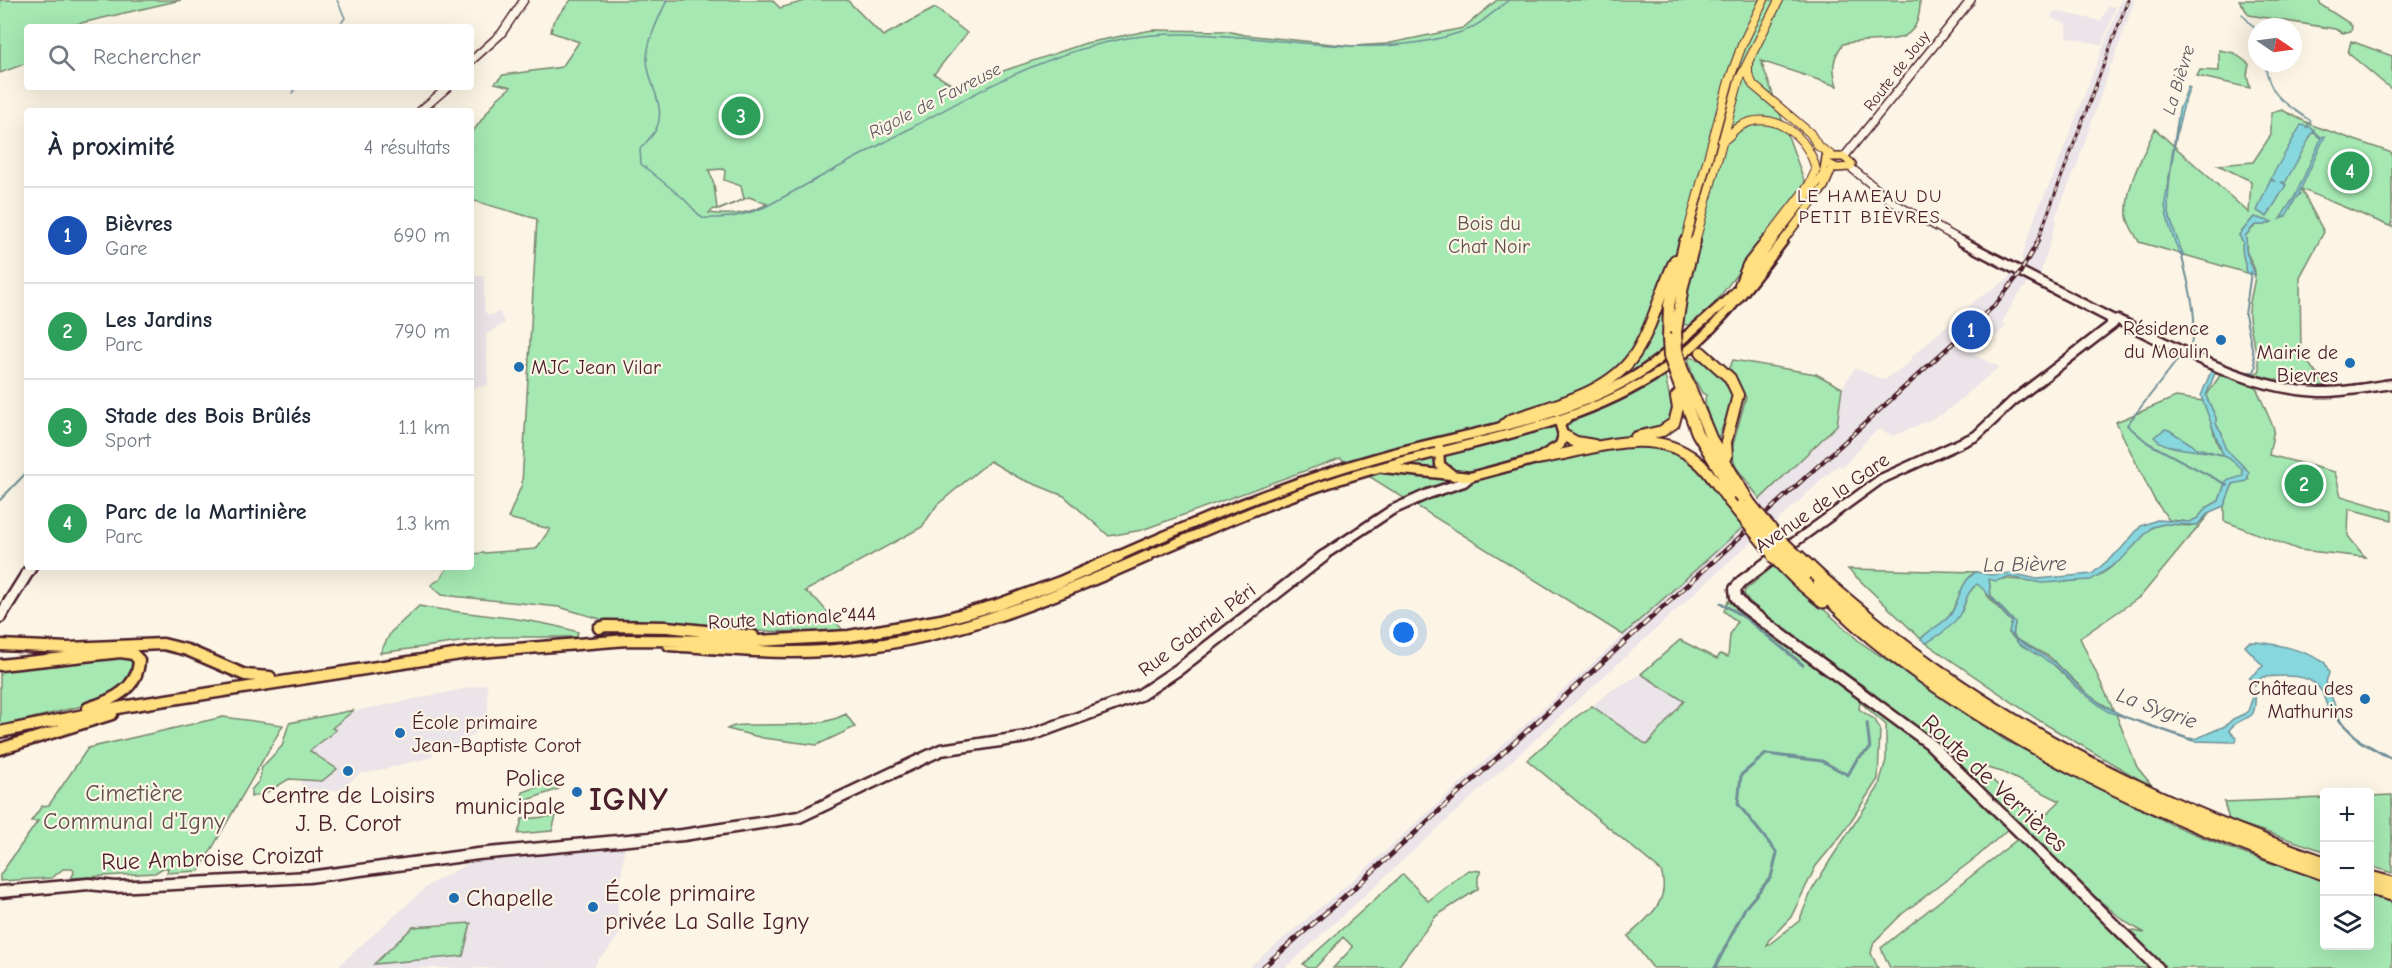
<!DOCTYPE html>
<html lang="fr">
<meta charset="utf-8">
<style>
body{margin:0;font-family:"Comic Neue",sans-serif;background:#f2f2f3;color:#1f2937}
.controls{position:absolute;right:18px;bottom:18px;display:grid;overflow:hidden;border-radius:6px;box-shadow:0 6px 24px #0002}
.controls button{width:54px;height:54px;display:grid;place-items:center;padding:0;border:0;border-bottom:2px solid #e0e1e3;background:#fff;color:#1f2937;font:30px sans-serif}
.compass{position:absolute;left:2248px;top:18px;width:54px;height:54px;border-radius:50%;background:#fff;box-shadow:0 6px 24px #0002;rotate:103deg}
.you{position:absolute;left:1404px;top:633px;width:21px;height:21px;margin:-15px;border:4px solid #fff;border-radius:50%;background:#1a73e8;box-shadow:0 0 0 9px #1a73e833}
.badge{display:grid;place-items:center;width:39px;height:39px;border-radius:50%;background:#1f6fb2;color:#fff;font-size:20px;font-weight:700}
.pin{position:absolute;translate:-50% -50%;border:3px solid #fff;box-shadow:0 2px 6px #0006}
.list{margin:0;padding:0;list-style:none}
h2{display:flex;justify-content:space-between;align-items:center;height:78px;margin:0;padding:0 24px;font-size:26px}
h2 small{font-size:20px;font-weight:400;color:#747a83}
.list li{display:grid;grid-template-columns:39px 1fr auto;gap:18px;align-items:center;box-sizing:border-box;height:96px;padding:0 24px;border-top:2px solid #e0e1e3}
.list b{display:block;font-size:22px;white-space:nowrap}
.list p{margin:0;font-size:20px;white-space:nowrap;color:#747a83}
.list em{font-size:20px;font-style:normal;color:#747a83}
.icon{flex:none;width:33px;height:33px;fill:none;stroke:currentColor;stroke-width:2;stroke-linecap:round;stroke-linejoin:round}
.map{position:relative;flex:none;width:2392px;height:968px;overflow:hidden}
.search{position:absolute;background:#fff;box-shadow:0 6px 24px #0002;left:24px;top:24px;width:450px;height:66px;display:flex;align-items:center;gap:15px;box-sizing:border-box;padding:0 21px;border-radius:6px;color:#747a83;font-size:22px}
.panel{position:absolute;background:#fff;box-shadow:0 6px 24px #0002;left:24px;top:108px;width:450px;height:462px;border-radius:6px}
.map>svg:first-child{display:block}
.built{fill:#ebe4e8}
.green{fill:#a5e8b2;stroke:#78846e;stroke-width:1.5;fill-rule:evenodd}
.water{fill:#87d8de;stroke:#6f8e96;stroke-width:1.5}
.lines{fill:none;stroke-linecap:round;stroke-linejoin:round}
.stream-far2{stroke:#6f8e96;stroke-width:1.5}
.stream-far1{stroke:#6f8e96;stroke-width:2}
.stream{stroke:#6f8e96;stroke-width:3}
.secondary-far2-casing{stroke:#4a1f2b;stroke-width:10}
.secondary-far1-casing{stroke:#4a1f2b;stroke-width:13}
.secondary-casing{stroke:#4a1f2b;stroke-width:15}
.primary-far2-casing{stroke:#4a1f2b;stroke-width:10}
.primary-far1-casing{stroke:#4a1f2b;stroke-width:13}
.primary-casing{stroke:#4a1f2b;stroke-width:15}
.highway-far2-casing{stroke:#4a1f2b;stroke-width:10}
.highway-far1-casing{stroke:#4a1f2b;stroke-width:14}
.highway-casing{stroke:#4a1f2b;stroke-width:17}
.secondary-far2{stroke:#fcf5e5;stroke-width:7}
.secondary-far1{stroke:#fcf5e5;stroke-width:8}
.secondary{stroke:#fcf5e5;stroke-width:10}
.primary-far2{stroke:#ffdf80;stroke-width:7}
.primary-far1{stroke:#ffdf80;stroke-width:8}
.primary{stroke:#ffdf80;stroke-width:10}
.highway-far2{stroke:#ffdf80;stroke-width:8}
.highway-far1{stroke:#ffdf80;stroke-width:10}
.highway{stroke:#ffdf80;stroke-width:13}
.rail-far2-casing{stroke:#4a1f2b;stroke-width:3}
.rail-far1-casing{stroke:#4a1f2b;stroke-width:4.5}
.rail-casing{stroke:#4a1f2b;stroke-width:5}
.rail-far2{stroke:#fcf5e5;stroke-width:1.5;stroke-dasharray:4.5;stroke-linecap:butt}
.rail-far1{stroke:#fcf5e5;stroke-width:2;stroke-dasharray:6;stroke-linecap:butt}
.rail{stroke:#fcf5e5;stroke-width:3;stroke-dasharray:8;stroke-linecap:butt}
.highway-bridge-far1-casing{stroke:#4a1f2b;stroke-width:14;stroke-linecap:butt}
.highway-bridge-casing{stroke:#4a1f2b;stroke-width:17;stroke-linecap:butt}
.highway-bridge-far1{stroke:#ffdf80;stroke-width:10}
.highway-bridge{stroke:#ffdf80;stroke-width:13}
.poi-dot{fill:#1f6fb2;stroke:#fcf5e5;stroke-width:2}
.labels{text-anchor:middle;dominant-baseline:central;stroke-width:4.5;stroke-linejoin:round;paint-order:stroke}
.far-street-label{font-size:16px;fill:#4a1f2b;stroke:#fcf5e5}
.far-water-label{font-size:18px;font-style:italic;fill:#5c5661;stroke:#fcf5e5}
.far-neighbourhood-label{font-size:18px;letter-spacing:1.5px;fill:#4a1f2b;stroke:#fcf5e5}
.park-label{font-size:20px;fill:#61514d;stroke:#fcf5e5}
.poi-label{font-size:20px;fill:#4a1f2b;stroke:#fcf5e5;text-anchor:end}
.street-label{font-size:20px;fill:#4a1f2b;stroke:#fcf5e5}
.water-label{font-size:21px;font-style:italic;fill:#5c5661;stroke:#fcf5e5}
.near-poi-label{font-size:24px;fill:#4a1f2b;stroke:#fcf5e5;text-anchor:start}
.near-street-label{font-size:24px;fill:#4a1f2b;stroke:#fcf5e5}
.near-park-label{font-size:24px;fill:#61514d;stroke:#fcf5e5}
.near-district-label{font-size:32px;font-weight:bold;letter-spacing:1.5px;fill:#4a1f2b;stroke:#fcf5e5}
</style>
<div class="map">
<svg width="2392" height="968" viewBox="0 0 2392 968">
<rect width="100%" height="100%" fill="#fcf5e5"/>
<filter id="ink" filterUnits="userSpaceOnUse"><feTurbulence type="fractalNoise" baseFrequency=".0167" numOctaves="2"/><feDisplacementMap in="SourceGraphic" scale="12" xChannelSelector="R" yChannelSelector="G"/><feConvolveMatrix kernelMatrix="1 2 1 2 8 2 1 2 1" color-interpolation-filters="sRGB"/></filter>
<g filter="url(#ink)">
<!-- built -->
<path class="built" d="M2121 0H2135L2112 64H2109V70L2077 165 2055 218 2057 219 2039 279 2024 278 2029 282 2016 298 2002 323 2007 325 1974 355 1999 367 1943 414 1893 436 1880 429 1871 435 1843 467 1838 465 1774 524 1760 506V499L1837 425 1842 388 1855 368 1884 380 1913 360 1910 358 1976 300 2008 279 2011 272 2017 270 2023 261 2021 259 2037 211 2053 177Z
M2108 6 2116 7 2102 45 2067 37 2066 24 2051 18 2054 11 2101 21Z
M484 276V310L488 316 499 312 505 323 486 334 488 385 471 389V277Z
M1743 527 1754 539 1293 961 1284 968H1248L1361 873Z
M1641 674 1684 701 1647 745 1592 706 1612 690Z
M487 684 489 722 463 743 433 752 432 757 368 773 362 772 340 790 300 793 305 747 351 712Z
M625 845 618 905 619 935 605 954 599 958 594 968H336L430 884 477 859Z"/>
<!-- green -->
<path class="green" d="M0 0H181L64 27H27V63L0 73Z
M571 0H772L780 8 809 0H847L883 36 935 8 967 33 934 74 956 87 1086 43 1152 30 1226 31 1245 35 1352 46 1386 44 1463 28 1497 0H1920C1921 54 1879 35 1843 44 1832 58 1832 69 1837 86L1761 61 1805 183 1697 327 1683 324 1660 353 1674 417 1657 431 1658 445 1695 462 1743 527 1623 635 1340 458 1142 530 1109 536 1064 496 1019 478 990 461 937 505 922 527 805 591 817 600 842 629 830 632 753 631 690 624 654 635 606 637 607 629 600 619 559 607 442 595 431 585 440 579 448 567H471V554L536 549 550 529 508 518 522 484 537 219 471 200V134L497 99 511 87 495 83 503 75 562 67 579 42 551 32 553 22ZM723 169 725 171 724 180 741 186 744 199 720 209H717L714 184 709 170ZM749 197 767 204C751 214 728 216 709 213L714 209 719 210Z
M2239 0H2319L2321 5 2352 25 2351 31 2343 33 2335 29 2249 15Z
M2351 41 2392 56V90L2348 53Z
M2219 50 2234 53 2249 64 2247 75 2250 88 2197 76 2200 70 2219 71Z
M2282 110 2312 125 2392 153V227L2301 189 2324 232 2300 277 2301 353 2327 388H2295L2248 377 2260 371C2258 352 2250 335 2249 316 2248 302 2254 289 2255 275 2256 267 2250 260 2247 253 2245 247 2248 242 2245 236L2256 225H2265L2271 222 2254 217 2239 235 2243 242C2240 252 2246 262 2247 273L2139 242C2135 234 2128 225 2127 216 2125 187 2143 155 2155 129L2249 213 2251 181 2218 165 2253 162 2271 135V113Z
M1688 357C1705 359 1732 376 1732 395 1732 409 1721 426 1718 440 1713 427 1702 406 1706 395L1702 393 1692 374Z
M1733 360 1816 374 1842 388 1837 425 1760 499 1736 467 1731 452 1746 397 1729 370Z
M2221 374 2256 387 2274 429 2269 455 2335 472 2341 496 2392 511V520L2349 509 2348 536 2365 557 2299 550 2224 521V506L2233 484 2249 479 2239 462 2229 455 2223 445 2222 433 2216 425V418L2206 396Z
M2176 397 2203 401C2211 416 2212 430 2218 445 2224 457 2236 462 2244 472L2241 478 2230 480 2225 483 2219 501 2206 508 2198 518 2190 522 2169 520 2154 499 2116 422Z
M2209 514 2141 596 2080 638 2114 711 2091 697 2050 657 2016 639 2013 634 2015 623 1991 596 1989 579C2021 577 2079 591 2106 571 2121 561 2140 533 2153 527 2178 516 2185 538 2209 514Z
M1775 565 1860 642 2005 740 2173 825 2239 852 2324 881V946H2370V896L2392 902V968H1890L1881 948 2019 838 2081 900 2112 927 2145 933 2127 923 2093 895 1871 691 1778 625 1749 601 1744 594 1745 590ZM1987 768 2002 772 2060 801 2037 823 1983 771Z
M1848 569 1976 572C1960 582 1959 603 1948 618 1941 627 1928 630 1921 639Z
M1977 583 1987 591V595C1996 605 2003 614 2012 622L2009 633 2019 644 2049 660 2077 688 2116 714 2137 767 2154 788 2040 721 1926 643 1962 611 1968 594Z
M1728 601 1859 700 1862 696 1928 745 2008 829 1978 856 1902 914 1874 942 1871 953 1878 968H1653L1628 936C1648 918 1671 902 1661 871L1527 760 1576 717 1592 706 1647 745 1684 701 1641 674 1680 640 1717 659 1720 654 1728 657 1730 635 1737 622 1724 611ZM1860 702 1886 725V760L1878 788 1831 859 1812 890 1799 921 1767 946 1768 941 1791 917 1816 866 1843 833 1878 779 1880 729 1875 720 1859 709Z
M419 606C473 616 526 616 578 632L577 637H496L380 653 391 632Z
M129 655 135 664 127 684 90 704 0 726V668Z
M354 710 332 728 336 730 310 751 337 769 322 781 289 779 267 792 251 797V790L259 781 262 767 282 746 289 723Z
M846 714 855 727 817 745 763 738 727 729C736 724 748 725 759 725 788 724 819 728 846 714Z
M223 717 283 725 199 871 167 873 168 868H163L155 873 71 878 74 873 73 869H63L52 878 0 881V875L38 821H31L42 806 49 805 88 748Z
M560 779 559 789 521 802 523 792Z
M2392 795V873L2370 866V796Z
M2324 798V851L2229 820 2224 802Z
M556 816 552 831 518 834 522 819Z
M1468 870 1481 871 1478 877V889L1436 916 1397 968H1333L1353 947 1343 937 1315 968H1308L1303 964 1403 874 1428 901Z
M471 923 463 956 374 964 413 927Z"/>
<!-- water -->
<path class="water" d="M2188 87 2190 88C2178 115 2168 177 2168 207 2169 218 2179 245 2184 256L2180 255C2174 241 2165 216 2165 202L2179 110Z
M2301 125 2310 127 2321 137 2325 136 2299 193 2300 194 2296 198 2286 216 2280 219 2295 196 2321 139 2313 132 2285 183 2281 182 2286 185 2267 217 2257 211 2270 180 2274 181 2271 178Z
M2254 217 2272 222 2265 225H2255L2245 236C2248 242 2245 244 2246 250 2247 258 2253 267 2255 275L2247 273C2246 263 2240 252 2243 242L2239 235Z
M2211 371 2215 373 2206 396 2216 418V424L2222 433 2225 448 2249 472 2247 481 2233 484 2224 506 2210 512 2197 525 2164 524 2152 527 2121 560 2091 580 2042 583 2009 577 1996 581 1989 579 1991 596 2015 623 2013 634 2016 639 2056 663 2080 688 2104 706 2126 717 2188 738 2195 739 2225 726 2233 719 2244 714 2248 711 2255 691C2257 728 2246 710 2229 730L2237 739 2236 742 2193 741 2107 711 2077 688 2056 666 2019 644 2009 632 2012 622C1999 610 1991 594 1977 584 1967 591 1966 602 1961 612 1954 626 1939 636 1926 643L1921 639C1929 629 1943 625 1951 614 1960 599 1960 582 1976 572L1991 575 2011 573 2037 579 2092 574 2120 550 2141 526 2157 520 2190 522 2198 518 2206 508 2219 501 2226 481 2243 476 2242 469C2237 465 2232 459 2226 457 2206 447 2169 454 2154 437L2165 429 2169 430 2197 448 2223 455 2201 396Z
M2249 642C2273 642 2305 650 2325 663L2329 673 2326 682 2340 719 2331 715C2326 707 2325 696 2320 689 2308 672 2279 676 2262 677L2255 685V681L2249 678 2263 666 2245 646Z"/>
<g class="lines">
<!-- stream-far2 -->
<path class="stream-far2" d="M337 0 345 18 338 27
M667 0C659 18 648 38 647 58 646 82 669 107 655 131 651 138 645 143 640 149L641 164 683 198 702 218C726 219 743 216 765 207 813 181 861 155 909 129 974 93 1043 55 1117 40 1231 17 1352 71 1464 31 1481 25 1495 10 1509 0
M2242 14 2257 31
M2265 63C2269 97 2285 103 2311 121L2306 128
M292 93 296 87"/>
<!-- stream-far1 -->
<path class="stream-far1" d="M2181 253C2186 276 2204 332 2187 349
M2182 354 2127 425 2148 443 2227 485
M2245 372H2254L2256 367 2245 315 2251 272
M0 500 27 472"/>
<!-- stream -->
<path class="stream" d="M1721 603 1747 619 1803 665
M2335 716 2360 741 2392 759
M1715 968 1745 908 1771 877 1777 853 1738 804 1741 775 1766 754 1822 761 1848 775 1857 759 1870 749 1867 723"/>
<!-- secondary-far2 casing -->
<g class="secondary-far2-casing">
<path id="secondary-far2" d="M471 61 501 34 524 0
M420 111 448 87
M1844 157 1971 0
M1850 167 1894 203 1964 242"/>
</g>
<!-- secondary-far1 casing -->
<g class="secondary-far1-casing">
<path id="secondary-far1" d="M1961 241 2112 319
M2111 323V319L2118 320C2182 350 2247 389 2319 392 2343 393 2368 387 2392 384
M1321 557 1392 510 1428 494 1464 482 1470 477
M1774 557 1881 479 1976 436 2013 401 2113 324"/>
</g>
<!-- secondary casing -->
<g class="secondary-casing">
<path id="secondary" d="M1776 556 1742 581 1735 589 1736 597 1744 607 1929 743 2158 968
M0 617 31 567
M0 892 89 884 115 887 309 877 478 854 683 835 799 817 941 750 1026 737 1140 695 1179 669 1324 556"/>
</g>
<!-- primary-far2 casing -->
<g class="primary-far2-casing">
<path id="primary-far2" d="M1771 242 1823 176 1826 157H1844L1852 164 1850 167 1837 168 1827 163
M1782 242 1824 187 1831 171"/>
</g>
<!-- primary-far1 casing -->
<g class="primary-far1-casing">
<path id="primary-far1" d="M1439 447 1440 465 1454 476
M1383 468 1470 477 1537 459 1560 445 1563 435 1560 425 1568 417
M1116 557C1202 519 1289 482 1379 457 1461 434 1551 423 1626 381 1654 366 1678 343 1701 323 1716 310 1732 297 1744 282 1754 269 1762 254 1772 241
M1144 557C1218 525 1291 493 1368 471 1467 441 1576 429 1663 370 1711 337 1748 287 1783 241"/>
</g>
<!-- primary casing -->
<g class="primary-casing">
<path id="primary" d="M599 628 606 626 667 627 753 636
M0 645 68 648 163 644 187 650 245 675 270 677
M669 645C721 649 773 654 824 651 939 644 1044 602 1148 556
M0 665 121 652 133 654 139 660C138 689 113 700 88 708
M0 732 128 706 467 653 627 640 757 641 849 636 941 620 997 605 1060 582 1119 556
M0 749 112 714"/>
</g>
<!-- highway-far2 casing -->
<g class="highway-far2-casing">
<path id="highway-far2" d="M1748 64V74L1753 85 1810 133 1818 146 1831 155
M1722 141C1730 138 1732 130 1740 126 1774 108 1809 137 1816 170L1809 185 1765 242
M1685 242 1729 81 1742 45 1764 0
M1695 242 1739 80 1779 0"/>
</g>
<!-- highway-far1 casing -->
<g class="highway-far1-casing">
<path id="highway-far1" d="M1740 285 1748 265 1767 241
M1676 332 1683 286 1695 241
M1668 339 1669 305 1685 241
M1701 352 1730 378 1738 395 1726 442 1727 456 1723 462
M1682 368 1711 438 1750 503
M1675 374 1697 433 1741 505
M1504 425 1510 420C1552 405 1609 394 1635 354 1653 326 1661 290 1675 260
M1563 435 1576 442 1594 445
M1636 437 1662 431 1674 423 1678 408 1676 397 1680 393
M1537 459C1589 452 1651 423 1697 461 1710 472 1719 488 1729 501"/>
</g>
<!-- highway casing -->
<g class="highway-casing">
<path id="highway" d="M1804 574C1827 596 1850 619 1874 639 2007 746 2164 818 2324 873
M1819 577C1856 609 1893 640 1933 668 2053 754 2185 815 2324 863
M1798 580 1823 601
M2370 878 2392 884
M2370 888 2392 894"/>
</g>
<!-- secondary-far2 -->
<use href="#secondary-far2" class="secondary-far2"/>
<!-- secondary-far1 -->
<use href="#secondary-far1" class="secondary-far1"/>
<!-- secondary -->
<use href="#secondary" class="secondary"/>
<!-- primary-far2 -->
<use href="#primary-far2" class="primary-far2"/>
<!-- primary-far1 -->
<use href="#primary-far1" class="primary-far1"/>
<!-- primary -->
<use href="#primary" class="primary"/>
<!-- highway-far2 -->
<use href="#highway-far2" class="highway-far2"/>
<!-- highway-far1 -->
<use href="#highway-far1" class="highway-far1"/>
<!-- highway -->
<use href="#highway" class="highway"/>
<!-- rail-far2 casing -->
<g class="rail-far2-casing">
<path id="rail-far2" d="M2037 242 2128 0"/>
</g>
<!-- rail-far1 casing -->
<g class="rail-far1-casing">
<path id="rail-far1" d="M1718 557 1997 303 2020 273 2038 241"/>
</g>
<!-- rail casing -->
<g class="rail-casing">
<path id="rail" d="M1262 968 1360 883 1719 556"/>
</g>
<!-- rail-far2 -->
<use href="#rail-far2" class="rail-far2"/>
<!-- rail-far1 -->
<use href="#rail-far1" class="rail-far1"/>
<!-- rail -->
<use href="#rail" class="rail"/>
<!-- highway-bridge-far1 casing -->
<g class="highway-bridge-far1-casing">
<path id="highway-bridge-far1" d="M1676 332 1677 350 1682 368
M1668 339 1669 356 1675 374
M1729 501 1775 557
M1750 503 1776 535 1799 557
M1741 505 1787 557"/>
</g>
<!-- highway-bridge casing -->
<g class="highway-bridge-casing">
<path id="highway-bridge" d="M1774 556 1798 580
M1785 556 1804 574
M1797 556 1819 577"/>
</g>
<!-- highway-bridge-far1 -->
<use href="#highway-bridge-far1" class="highway-bridge-far1"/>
<!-- highway-bridge -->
<use href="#highway-bridge" class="highway-bridge"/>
</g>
</g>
<!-- markers -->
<g class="poi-dot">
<circle cx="2221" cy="340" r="6"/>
<circle cx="2350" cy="363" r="6"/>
<circle cx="519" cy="367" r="6"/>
<circle cx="2365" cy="699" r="6"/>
<circle cx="400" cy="733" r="6"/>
<circle cx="348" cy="771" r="6"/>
<circle cx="577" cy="792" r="6"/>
<circle cx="454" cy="898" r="6"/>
<circle cx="593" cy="907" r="6"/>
</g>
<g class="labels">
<!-- far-street labels -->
<g class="far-street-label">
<text transform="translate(1897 71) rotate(-52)">Route de Jouy</text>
</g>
<!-- far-water labels -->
<g class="far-water-label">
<text transform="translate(2179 80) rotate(-73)">La Bièvre</text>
<text transform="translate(935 101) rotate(-27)">Rigole de Favreuse</text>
</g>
<!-- far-neighbourhood labels -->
<g class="far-neighbourhood-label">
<text x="1870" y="196">LE HAMEAU DU<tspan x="1870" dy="21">PETIT BIÈVRES</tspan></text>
</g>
<!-- park labels -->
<g class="park-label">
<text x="1489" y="223">Bois du<tspan x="1489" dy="23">Chat Noir</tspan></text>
</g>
<!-- poi labels -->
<g class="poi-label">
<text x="2209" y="328">Résidence<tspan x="2209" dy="23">du Moulin</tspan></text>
<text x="2338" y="352">Mairie de<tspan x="2338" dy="23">Bievres</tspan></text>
<text x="531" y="367" text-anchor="start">MJC Jean Vilar</text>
<text x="2353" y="688">Château des<tspan x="2353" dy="23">Mathurins</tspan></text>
<text x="412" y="722" text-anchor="start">École primaire<tspan x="412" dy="23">Jean-Baptiste Corot</tspan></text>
</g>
<!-- street labels -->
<g class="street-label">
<text transform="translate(1822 503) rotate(-35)">Avenue de la Gare</text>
<text transform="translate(792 618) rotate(-3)">Route Nationale°444</text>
<text transform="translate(1197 630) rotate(-37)">Rue Gabriel Péri</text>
</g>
<!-- water labels -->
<g class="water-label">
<text transform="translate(2025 564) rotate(-1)">La Bièvre</text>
<text transform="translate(2157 708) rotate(20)">La Sygrie</text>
</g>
<!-- near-poi labels -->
<g class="near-poi-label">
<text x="565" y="778" text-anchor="end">Police<tspan x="565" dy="28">municipale</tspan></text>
<text x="348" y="795" text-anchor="middle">Centre de Loisirs<tspan x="348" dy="28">J. B. Corot</tspan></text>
<text x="605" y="893">École primaire<tspan x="605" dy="28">privée La Salle Igny</tspan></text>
<text x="466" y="898">Chapelle</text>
</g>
<!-- near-street labels -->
<g class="near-street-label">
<text transform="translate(1995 783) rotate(43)">Route de Verrières</text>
<text transform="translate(212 858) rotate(-2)">Rue Ambroise Croizat</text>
</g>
<!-- near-park labels -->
<g class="near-park-label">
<text x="134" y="793">Cimetière<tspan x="134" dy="28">Communal d'Igny</tspan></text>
</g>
<!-- near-district labels -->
<g class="near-district-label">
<text x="629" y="799">IGNY</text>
</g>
</g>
</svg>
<div class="controls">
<button>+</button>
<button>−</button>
<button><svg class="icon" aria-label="layers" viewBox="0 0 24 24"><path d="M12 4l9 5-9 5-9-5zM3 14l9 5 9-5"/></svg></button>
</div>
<svg class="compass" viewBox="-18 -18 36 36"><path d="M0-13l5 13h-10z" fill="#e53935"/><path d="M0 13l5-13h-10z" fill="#747a83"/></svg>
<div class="you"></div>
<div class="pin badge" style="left:1971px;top:330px;background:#1a4fb4">1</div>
<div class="pin badge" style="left:2304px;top:484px;background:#2e9e5b">2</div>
<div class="pin badge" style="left:741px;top:116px;background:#2e9e5b">3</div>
<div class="pin badge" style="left:2350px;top:171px;background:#2e9e5b">4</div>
<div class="search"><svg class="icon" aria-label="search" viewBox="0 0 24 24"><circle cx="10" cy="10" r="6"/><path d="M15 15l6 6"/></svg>Rechercher</div>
<section class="panel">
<h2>À proximité<small>4 résultats</small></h2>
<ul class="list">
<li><span class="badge" style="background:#1a4fb4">1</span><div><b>Bièvres</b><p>Gare</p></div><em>690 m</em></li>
<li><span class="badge" style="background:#2e9e5b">2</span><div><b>Les Jardins</b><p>Parc</p></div><em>790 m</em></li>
<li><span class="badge" style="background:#2e9e5b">3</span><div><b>Stade des Bois Brûlés</b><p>Sport</p></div><em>1.1 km</em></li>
<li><span class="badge" style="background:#2e9e5b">4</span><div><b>Parc de la Martinière</b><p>Parc</p></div><em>1.3 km</em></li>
</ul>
</section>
</div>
